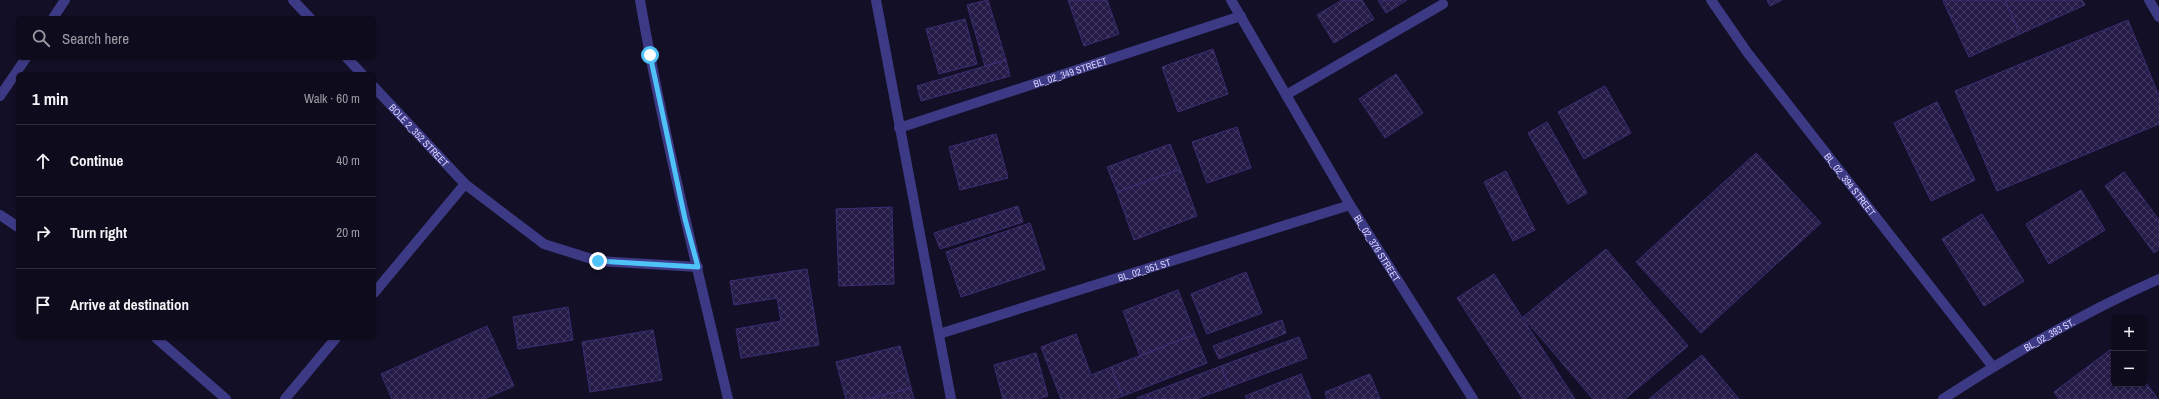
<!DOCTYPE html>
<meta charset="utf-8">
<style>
body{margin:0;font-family:"Archivo Narrow",sans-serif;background:#171425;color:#f1f3f6}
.controls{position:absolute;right:12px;bottom:12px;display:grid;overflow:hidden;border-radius:6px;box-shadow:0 1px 3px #0004}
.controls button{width:36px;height:36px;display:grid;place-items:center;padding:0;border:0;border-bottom:1px solid #2e2b3b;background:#0e0b1c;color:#f1f3f6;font:20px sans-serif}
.stop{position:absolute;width:12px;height:12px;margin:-9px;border:3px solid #4fc3f7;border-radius:50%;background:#fff}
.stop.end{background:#4fc3f7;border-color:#fff;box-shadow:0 1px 4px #0008}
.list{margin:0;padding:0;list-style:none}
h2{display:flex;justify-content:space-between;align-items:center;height:52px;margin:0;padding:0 16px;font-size:17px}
h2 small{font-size:13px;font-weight:400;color:#9b9ba3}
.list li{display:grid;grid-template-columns:26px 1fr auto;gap:12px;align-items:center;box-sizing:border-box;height:72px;padding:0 16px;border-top:1px solid #2e2b3b}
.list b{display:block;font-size:15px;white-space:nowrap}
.list em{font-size:13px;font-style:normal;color:#9b9ba3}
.icon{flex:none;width:22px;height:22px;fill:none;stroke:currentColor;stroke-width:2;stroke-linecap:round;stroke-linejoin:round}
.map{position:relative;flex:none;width:2159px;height:399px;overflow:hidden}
.search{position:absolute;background:#0e0b1c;box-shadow:0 1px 3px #0004;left:16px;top:16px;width:360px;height:44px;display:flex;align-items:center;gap:10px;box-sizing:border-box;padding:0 14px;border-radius:6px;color:#9b9ba3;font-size:15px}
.panel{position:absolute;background:#0e0b1c;box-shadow:0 1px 3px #0004;left:16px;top:72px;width:360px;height:268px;border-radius:6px}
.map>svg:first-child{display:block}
.building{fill:url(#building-cross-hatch);stroke:#3b2d73}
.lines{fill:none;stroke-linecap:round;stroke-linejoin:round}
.minor{stroke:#3d3a85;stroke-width:10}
.route{stroke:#4fc3f7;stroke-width:5}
.labels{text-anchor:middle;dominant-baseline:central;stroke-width:3;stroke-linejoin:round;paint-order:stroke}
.street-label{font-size:10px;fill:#d9d4ff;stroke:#130f26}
</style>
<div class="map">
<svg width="2159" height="399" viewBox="0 0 2159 399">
<defs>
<pattern id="building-cross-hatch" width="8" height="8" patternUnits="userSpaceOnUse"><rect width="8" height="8" fill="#241b47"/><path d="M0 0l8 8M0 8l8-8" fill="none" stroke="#433b63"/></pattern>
</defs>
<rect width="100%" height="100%" fill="#130f26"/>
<!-- building -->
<path class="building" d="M988 0 1006 60 985 66 967 5Z
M1068 0H1107L1119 34 1084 46Z
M1342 0H1362L1374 19 1334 43 1317 15Z
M1378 0H1407L1386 13Z
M1767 0H1782L1770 6Z
M1946 0H2005L2020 34 1969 57 1943 1Z
M2005 0H2082L2085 5 2020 34Z
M965 19 977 64 939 74 926 29Z
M2128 20 2159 96V124L1997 191 1955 91Z
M1213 49 1228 94 1178 112 1162 67Z
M1006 60 1010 76 921 101 917 86Z
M1396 74 1423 113 1385 138 1359 99Z
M1605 86 1631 133 1584 159 1558 112Z
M1937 102 1975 180 1931 201 1894 123Z
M1547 122 1587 193 1568 204 1528 133Z
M1237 127 1251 168 1207 183 1192 142Z
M996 134 1008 178 960 190 949 147Z
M1170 144 1180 169 1117 192 1107 167Z
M1756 153 1821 223 1701 333 1636 262Z
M1180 169 1197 216 1134 240 1117 192Z
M1506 171 1535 230 1513 241 1484 182Z
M2124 172 2159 220V249L2154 253 2105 186Z
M2081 190 2105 230 2049 264 2026 224Z
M1018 206 1023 222 940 249 934 233Z
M892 207 894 284 839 286 836 209Z
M1982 214 2024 281 1984 306 1942 239Z
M1030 223 1045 269 961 297 946 252Z
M1606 249 1688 346 1625 399H1593L1523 317Z
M807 269 819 345 741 358 736 329 781 321 777 298 734 305 730 281Z
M1246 272 1262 313 1207 334 1191 294Z
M1494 274 1575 399H1523L1457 298Z
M1178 290 1195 334 1140 356 1123 311Z
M568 307 573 340 518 349 513 317Z
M1282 320 1286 333 1219 359 1213 346Z
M487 326 514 386 484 399H392L381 374Z
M653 330 662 380 590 392 582 342Z
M1076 334 1091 375 1111 367 1123 396 1115 399H1061L1041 347Z
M1195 334 1207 363 1123 396 1111 367Z
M1299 337 1307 358 1229 387 1221 366Z
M900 346 911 388 867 399H846L836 362Z
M2114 347V384H2144V380L2158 399H2059L2054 392Z
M1036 353 1048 396 1037 399H1003L994 365Z
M1702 355 1739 399H1649Z
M1221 366 1229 387 1196 399 1137 398Z
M1301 374 1311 399H1247L1245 396Z
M1370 374 1380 399H1327L1325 392Z
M911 388 914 399H868Z"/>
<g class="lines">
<!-- minor -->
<g class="minor">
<path d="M293 0 310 18"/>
<path d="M640 0C663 134 697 266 728 399"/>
<path d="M876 0 951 399"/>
<path id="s1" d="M1231 0 1350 205 1473 399"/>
<path id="s2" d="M1711 0 1747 52 1993 367"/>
<path d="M2149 0 2159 17"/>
<path d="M53 18 65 0"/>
<path d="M347 58 362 74"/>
<path id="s3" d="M374 87 465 184 544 244 598 261 698 267"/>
<path d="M1286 95 1443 4"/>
<path d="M0 96 26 58"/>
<path id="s4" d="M899 128 1241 16"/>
<path d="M0 215 18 227"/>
<path d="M374 293 465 184"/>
<path id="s5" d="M939 334 1350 205"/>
<path d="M156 338 226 399"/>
<path d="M285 399 336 338"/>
<path id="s6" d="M1943 399C2012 354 2084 312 2159 279"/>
</g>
</g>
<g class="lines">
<!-- route -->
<path class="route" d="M598 261 698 267 685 219 650 55"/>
</g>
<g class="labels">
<!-- street labels -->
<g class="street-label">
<text stroke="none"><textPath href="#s4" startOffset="180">BL_02_349 STREET</textPath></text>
<text stroke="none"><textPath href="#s3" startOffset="66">BOLE 2_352 STREET</textPath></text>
<text stroke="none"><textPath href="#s2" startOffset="231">BL_02_394 STREET</textPath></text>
<text stroke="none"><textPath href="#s1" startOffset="288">BL_02_376 STREET</textPath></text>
<text stroke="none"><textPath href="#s5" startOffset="215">BL_02_351 ST</textPath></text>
<text stroke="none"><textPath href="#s6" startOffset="124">BL_02_393 ST.</textPath></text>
</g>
</g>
</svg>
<div class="controls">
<button>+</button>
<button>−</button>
</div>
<div class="stop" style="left:650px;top:55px"></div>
<div class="stop end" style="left:598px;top:261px"></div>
<div class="search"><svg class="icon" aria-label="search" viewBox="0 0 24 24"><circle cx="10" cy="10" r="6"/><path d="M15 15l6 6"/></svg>Search here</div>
<section class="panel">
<h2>1 min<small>Walk · 60 m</small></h2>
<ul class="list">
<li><svg class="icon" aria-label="ahead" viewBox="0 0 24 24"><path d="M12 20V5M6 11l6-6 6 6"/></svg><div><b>Continue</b></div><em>40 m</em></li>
<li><svg class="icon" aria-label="right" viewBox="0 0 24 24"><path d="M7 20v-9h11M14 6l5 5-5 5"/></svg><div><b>Turn right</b></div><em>20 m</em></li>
<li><svg class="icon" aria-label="arrive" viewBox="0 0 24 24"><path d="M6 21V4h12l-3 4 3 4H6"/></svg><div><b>Arrive at destination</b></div></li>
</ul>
</section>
</div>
